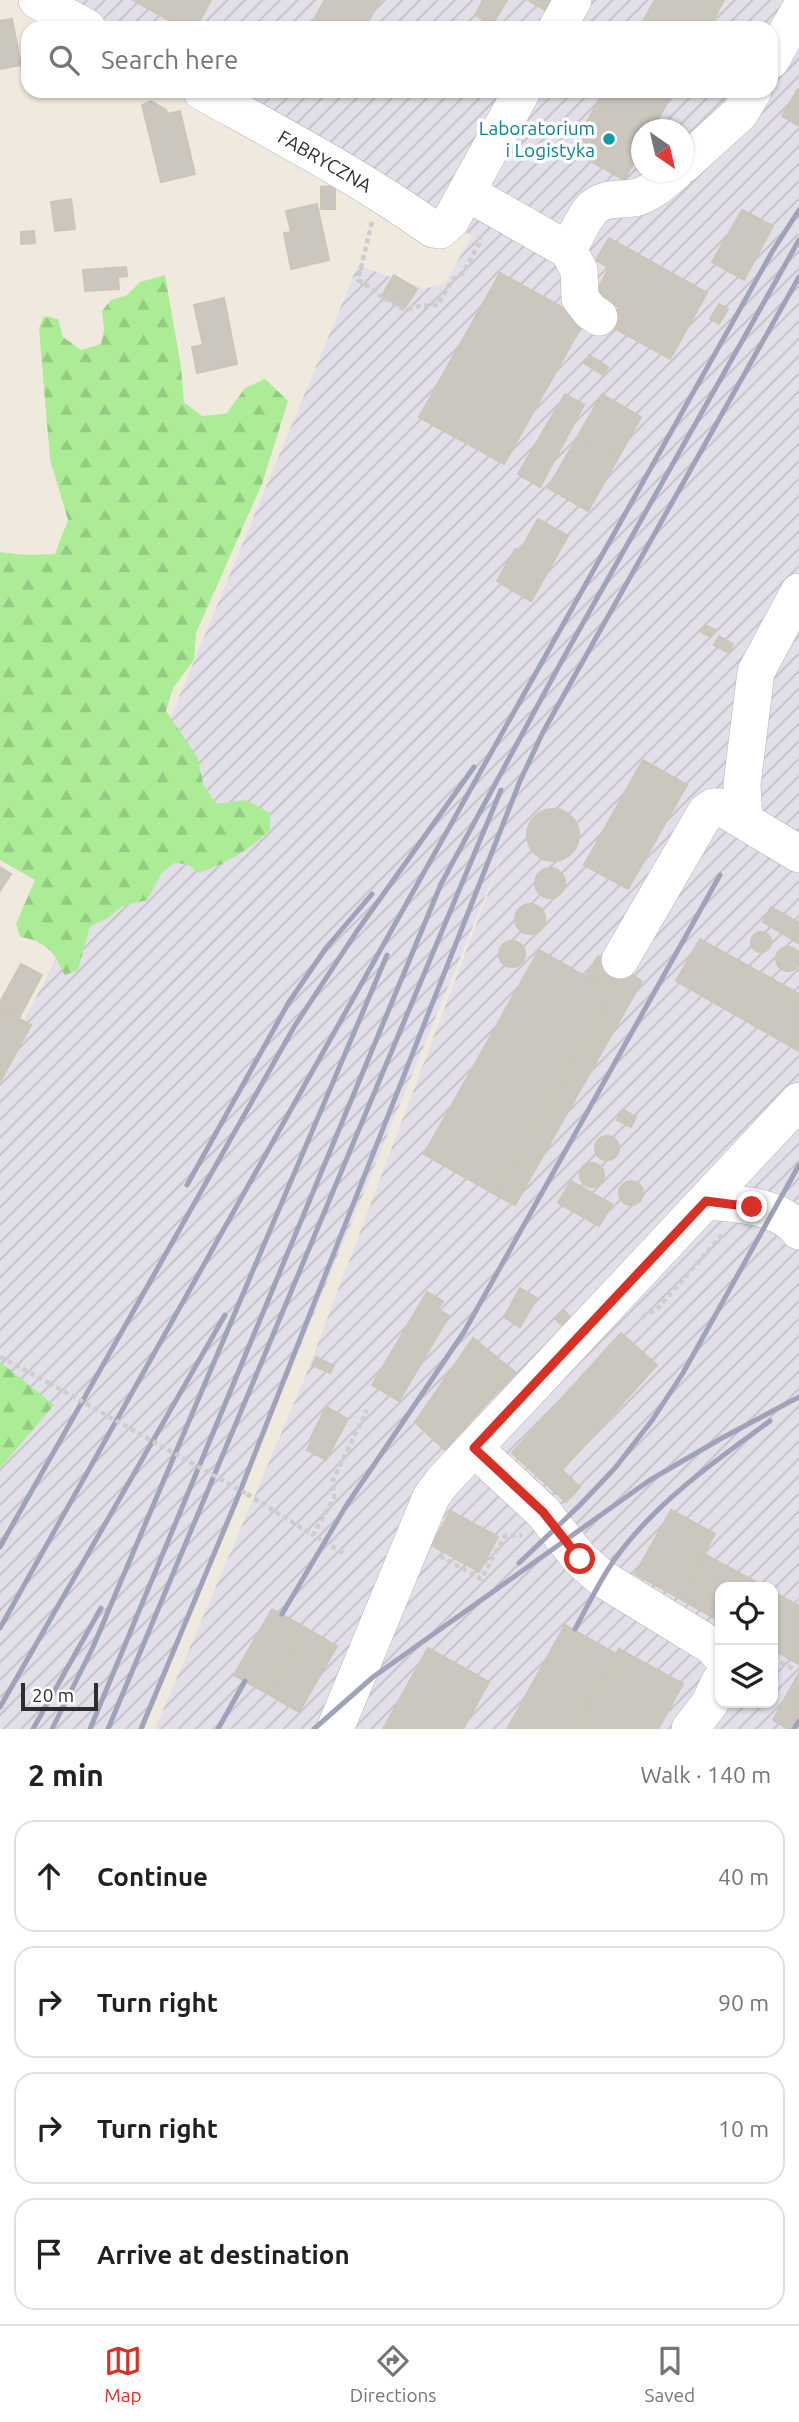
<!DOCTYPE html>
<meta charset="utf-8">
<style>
body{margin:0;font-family:Ubuntu,sans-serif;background:#f2f2f2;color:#202124}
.controls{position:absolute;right:21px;bottom:21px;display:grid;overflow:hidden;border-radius:14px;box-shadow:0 2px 5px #0004}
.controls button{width:63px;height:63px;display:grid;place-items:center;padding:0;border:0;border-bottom:2px solid #e0e0e0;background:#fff;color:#202124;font:35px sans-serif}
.compass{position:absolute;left:631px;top:119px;width:63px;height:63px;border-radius:50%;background:#fff;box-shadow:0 2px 5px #0004;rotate:146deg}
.scale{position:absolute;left:21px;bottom:18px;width:77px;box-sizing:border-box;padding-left:7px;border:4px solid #2d2d2d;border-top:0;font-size:19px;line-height:24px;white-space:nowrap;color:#2d2d2d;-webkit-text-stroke:5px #fff;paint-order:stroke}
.stop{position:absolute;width:21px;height:21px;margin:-16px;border:5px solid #d93025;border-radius:50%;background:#fff}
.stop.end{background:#d93025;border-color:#fff;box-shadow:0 2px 7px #0008}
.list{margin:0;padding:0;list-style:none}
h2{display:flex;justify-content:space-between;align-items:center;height:91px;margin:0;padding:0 28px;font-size:30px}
h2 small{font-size:23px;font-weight:400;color:#757577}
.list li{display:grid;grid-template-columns:46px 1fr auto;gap:21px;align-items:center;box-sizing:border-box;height:112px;margin:0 14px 14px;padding:0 14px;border:2px solid #e0e0e0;border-radius:21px}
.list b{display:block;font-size:26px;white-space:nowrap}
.list em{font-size:23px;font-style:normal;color:#757577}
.icon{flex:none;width:38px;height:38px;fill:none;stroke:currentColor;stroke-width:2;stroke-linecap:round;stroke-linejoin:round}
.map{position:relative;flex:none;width:799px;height:1729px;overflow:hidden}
.search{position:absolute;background:#fff;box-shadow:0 2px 5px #0004;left:21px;right:21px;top:21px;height:77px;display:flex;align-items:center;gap:18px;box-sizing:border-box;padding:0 24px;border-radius:21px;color:#757577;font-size:26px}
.sheet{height:595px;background:#fff}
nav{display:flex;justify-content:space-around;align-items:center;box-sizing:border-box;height:98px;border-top:2px solid #e0e0e0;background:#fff;font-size:19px;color:#757577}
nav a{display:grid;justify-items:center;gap:4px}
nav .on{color:#d93025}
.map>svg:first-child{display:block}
.industrial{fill:url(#industrial-furrows);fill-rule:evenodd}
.forest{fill:url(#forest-firs)}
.building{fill:#cbc7be;stroke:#ccc6b7;stroke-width:2}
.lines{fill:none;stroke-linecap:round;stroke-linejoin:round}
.minor-casing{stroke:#b2b3c2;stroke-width:38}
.path{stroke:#cdcdcd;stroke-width:4.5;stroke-dasharray:5 3.5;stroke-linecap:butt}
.minor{stroke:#fff;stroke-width:37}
.rail{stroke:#a0a2b9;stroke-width:5}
.path-bridge{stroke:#cdcdcd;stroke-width:4.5;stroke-dasharray:5 3.5;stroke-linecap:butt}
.route{stroke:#d93025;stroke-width:9}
.culture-dot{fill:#0f9aa8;stroke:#fff;stroke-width:2.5}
.labels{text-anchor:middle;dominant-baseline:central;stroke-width:7;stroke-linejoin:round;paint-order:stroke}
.culture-label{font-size:19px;fill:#0d838f;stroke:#fff;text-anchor:end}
.street-label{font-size:19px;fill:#2d2d2d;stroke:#fff}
</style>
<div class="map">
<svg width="799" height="1729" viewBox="0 0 799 1729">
<defs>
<pattern id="industrial-furrows" width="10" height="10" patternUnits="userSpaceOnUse" patternTransform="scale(1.75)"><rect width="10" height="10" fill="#e2dfe8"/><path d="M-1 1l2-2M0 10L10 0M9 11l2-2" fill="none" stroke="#c2c0c7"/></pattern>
<pattern id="forest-firs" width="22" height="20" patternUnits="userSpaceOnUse" patternTransform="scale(1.75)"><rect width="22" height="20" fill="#acec96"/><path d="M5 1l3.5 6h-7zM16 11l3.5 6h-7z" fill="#94cb82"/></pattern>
</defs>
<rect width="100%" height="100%" fill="#f0eade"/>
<!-- industrial -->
<path class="industrial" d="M67 0H799V1729H155L304 1380 507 843 144 1729H0V1067L132 811 358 265 424 289 445 283 472 236 223 91H771V28H115ZM642 130H684V172H642ZM720 1587H773V1703H720Z"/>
<!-- forest -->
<path class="forest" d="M165 275 181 367 184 402 202 416 226 414 245 388 265 379 288 401 262 484 196 633 194 660 173 688 166 711 198 758 203 784 216 804 246 800 270 813V830C246 852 229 862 199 873L187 864 174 863 161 874 147 900 123 906 106 919 90 926 78 970 65 975C59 967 58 960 54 955 45 944 34 939 20 937L16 924 35 880 0 860V552L25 555 55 554 68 520 50 459 39 328 44 316 58 319 63 337 81 350 101 344 104 330 102 311 111 300 127 295 140 282Z
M0 1362 54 1405 0 1468Z"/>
<!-- building -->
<path class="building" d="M133 0H211L196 28H183Z
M325 0H381L364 28H309Z
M483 0H507L492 25 475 15Z
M528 0H550L545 10Z
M655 0H724L709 28H639Z
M12 19 21 65 0 69V21Z
M798 89H799V126L782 116Z
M67 91H87L85 96Z
M604 91H674L652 130H642V149L624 180 571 150Z
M151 101 166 110 168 114 180 111 195 174 161 182 142 105Z
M335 186V209H321V187Z
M71 199 75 229 55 231 51 202Z
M317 204 329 260 291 269 284 233 291 232 286 211Z
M742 210 773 226 744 280 712 262Z
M34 231 35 243 21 244V232Z
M609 238 707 293 670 359 609 325 619 307 595 294 609 268 596 260Z
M126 267 127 276 118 277 119 289 85 291 83 270Z
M500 273 585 320 504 464 419 417Z
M394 275 417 289 404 309 382 296Z
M224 298 237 364 197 373 192 347 203 345 194 305Z
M719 304 728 309 719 324 710 319Z
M589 355 608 367 603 375 584 363Z
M565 394 584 405 540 487 518 474Z
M602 394 641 417 618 458 578 436Z
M578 436 618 458 588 511 548 488Z
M538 519 568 536 531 601 497 581 515 549 520 551Z
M705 625 715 630 711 637 701 632Z
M719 636 733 644 729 653 714 645Z
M643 760 687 785 628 889 584 865Z
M527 835a26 26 0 1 1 52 0a26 26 0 1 1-52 0Z
M0 867 11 874 0 891Z
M535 883a15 15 0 1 1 30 0a15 15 0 1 1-30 0Z
M515 919a15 15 0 1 1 30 0a15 15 0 1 1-30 0Z
M771 907 799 923 798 943 763 922Z
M751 942a10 10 0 1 1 20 0a10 10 0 1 1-20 0Z
M700 939 799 994V1051L676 981Z
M499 954a13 13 0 1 1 26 0a13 13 0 1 1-26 0Z
M776 959a12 12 0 1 1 24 0a12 12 0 1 1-24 0Z
M539 950 613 992 498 1196 424 1154Z
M598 956 642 981 515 1205 498 1196 613 992 586 976Z
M21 964 42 975 19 1018 0 1008V1002Z
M0 1008 31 1025 0 1082Z
M623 1109 636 1117 631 1127 617 1120Z
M595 1148a12 12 0 1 1 24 0a12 12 0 1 1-24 0Z
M580 1175a12 12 0 1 1 24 0a12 12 0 1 1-24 0Z
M571 1181 612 1204 599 1226 558 1203Z
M619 1193a12 12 0 1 1 24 0a12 12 0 1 1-24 0Z
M520 1288 537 1298 520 1327 504 1317Z
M427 1292 443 1301 438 1309 449 1316 399 1401 372 1385Z
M563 1310 571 1317 563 1326 555 1319Z
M621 1333 657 1365 562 1470 580 1487 566 1502 512 1453Z
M473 1338 515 1372 445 1450 415 1422Z
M316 1357 334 1366 330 1373 312 1365Z
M326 1407 348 1419 326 1460 307 1450 312 1440 310 1439Z
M671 1510 715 1534 679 1598 635 1574Z
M451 1511 498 1537 479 1572 431 1545Z
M704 1554 765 1587H720V1621L679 1598Z
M773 1592 799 1606V1664L773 1650Z
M272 1609 306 1628 268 1694 234 1675Z
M565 1625 616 1654 574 1729H507Z
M306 1628 337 1646 299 1712 268 1694Z
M428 1648 489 1682 463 1729H383Z
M619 1649 683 1684 658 1729H574Z
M799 1673V1718L793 1729H788L773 1720Z"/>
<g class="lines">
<!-- minor casing -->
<g class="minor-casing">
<path id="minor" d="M37 0 87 28
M557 28 573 0
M771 60 799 11
M201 91C280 135 360 177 433 229L440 230 451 220 522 91
M684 164 740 113 753 91
M466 192 568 250 579 270 580 298 590 311 599 317
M568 250C576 237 583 217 594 207 607 196 623 201 638 197 653 192 663 182 675 172
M744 821 742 784 756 672 799 592
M620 960 706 812 713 807H721L799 854
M706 1201C736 1204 780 1205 799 1231
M474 1448 543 1512 580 1559 603 1579 712 1646 720 1655
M335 1729 431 1497 443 1481 799 1101
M690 1729 710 1703 720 1681"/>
</g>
<!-- path -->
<path class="path" d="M372 222 358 280 379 293 380 296 405 310 419 306 438 305 452 280 463 273 480 242V236
M642 1317 657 1309 723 1234
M0 1357 49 1383
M247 1494 313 1535
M343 1553 313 1535 334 1498 333 1480 367 1410
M440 1556 481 1579 505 1536 522 1535
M773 1658 795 1670"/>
<!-- minor -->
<use href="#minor" class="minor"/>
<!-- rail -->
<path class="rail" d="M187 1185 289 1002 326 948 372 894
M0 1547 294 1027 357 931 474 767
M519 1563 580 1505 615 1468 653 1419 683 1373 799 1165
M282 1614 346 1506 464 1332 720 875
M0 1628 772 252 799 210
M575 1629C588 1606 599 1581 615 1559 655 1503 715 1461 770 1421
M0 1707 225 1315
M33 1729 101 1608
M52 1729 93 1647 387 955
M90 1729 441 884 565 655 799 240
M108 1729 501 790
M141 1729 237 1499 520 781 543 732 579 668 799 277
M218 1729 245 1681
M314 1729 373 1677 650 1480 722 1438 799 1397
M794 1729 799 1721"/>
<!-- path-bridge -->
<path class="path-bridge" d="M49 1383 247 1494"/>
</g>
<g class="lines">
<!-- route -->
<path class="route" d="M580 1559 543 1512 474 1448 706 1201 752 1207"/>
</g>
<!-- markers -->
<circle class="culture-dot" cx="609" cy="139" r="7"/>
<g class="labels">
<!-- culture labels -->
<g class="culture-label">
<text x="595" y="128">Laboratorium<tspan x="595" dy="22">i Logistyka</tspan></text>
</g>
<!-- street labels -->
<g class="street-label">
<text transform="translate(325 161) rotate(30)">FABRYCZNA</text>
</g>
</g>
</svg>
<div class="controls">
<button><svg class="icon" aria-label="locate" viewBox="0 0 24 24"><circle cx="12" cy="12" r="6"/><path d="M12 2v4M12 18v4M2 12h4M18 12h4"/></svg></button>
<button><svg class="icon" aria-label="layers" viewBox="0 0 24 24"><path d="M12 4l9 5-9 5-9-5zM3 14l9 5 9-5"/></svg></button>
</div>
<svg class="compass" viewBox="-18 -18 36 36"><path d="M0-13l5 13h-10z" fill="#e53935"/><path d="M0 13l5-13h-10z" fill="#757577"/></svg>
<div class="scale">20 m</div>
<div class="stop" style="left:580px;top:1559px"></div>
<div class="stop end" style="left:752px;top:1207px"></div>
<div class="search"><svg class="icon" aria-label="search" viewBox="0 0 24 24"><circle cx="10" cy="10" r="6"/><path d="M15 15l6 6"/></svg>Search here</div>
</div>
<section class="sheet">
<h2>2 min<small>Walk · 140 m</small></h2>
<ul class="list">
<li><svg class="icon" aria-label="ahead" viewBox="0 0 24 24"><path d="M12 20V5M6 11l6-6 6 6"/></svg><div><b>Continue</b></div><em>40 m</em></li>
<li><svg class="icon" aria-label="right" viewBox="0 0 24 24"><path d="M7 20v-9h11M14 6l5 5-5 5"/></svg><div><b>Turn right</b></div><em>90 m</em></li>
<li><svg class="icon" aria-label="right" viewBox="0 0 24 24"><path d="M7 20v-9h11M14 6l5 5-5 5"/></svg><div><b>Turn right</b></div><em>10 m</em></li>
<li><svg class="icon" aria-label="arrive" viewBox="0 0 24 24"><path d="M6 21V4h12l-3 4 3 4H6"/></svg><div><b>Arrive at destination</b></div></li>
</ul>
</section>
<nav>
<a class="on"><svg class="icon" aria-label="map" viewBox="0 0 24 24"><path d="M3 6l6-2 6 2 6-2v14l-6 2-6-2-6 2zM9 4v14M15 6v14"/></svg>Map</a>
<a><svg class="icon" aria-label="directions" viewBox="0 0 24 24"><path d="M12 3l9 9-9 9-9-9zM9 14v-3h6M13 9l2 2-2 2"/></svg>Directions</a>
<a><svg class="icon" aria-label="saved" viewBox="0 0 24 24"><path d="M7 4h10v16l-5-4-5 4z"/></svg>Saved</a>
</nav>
